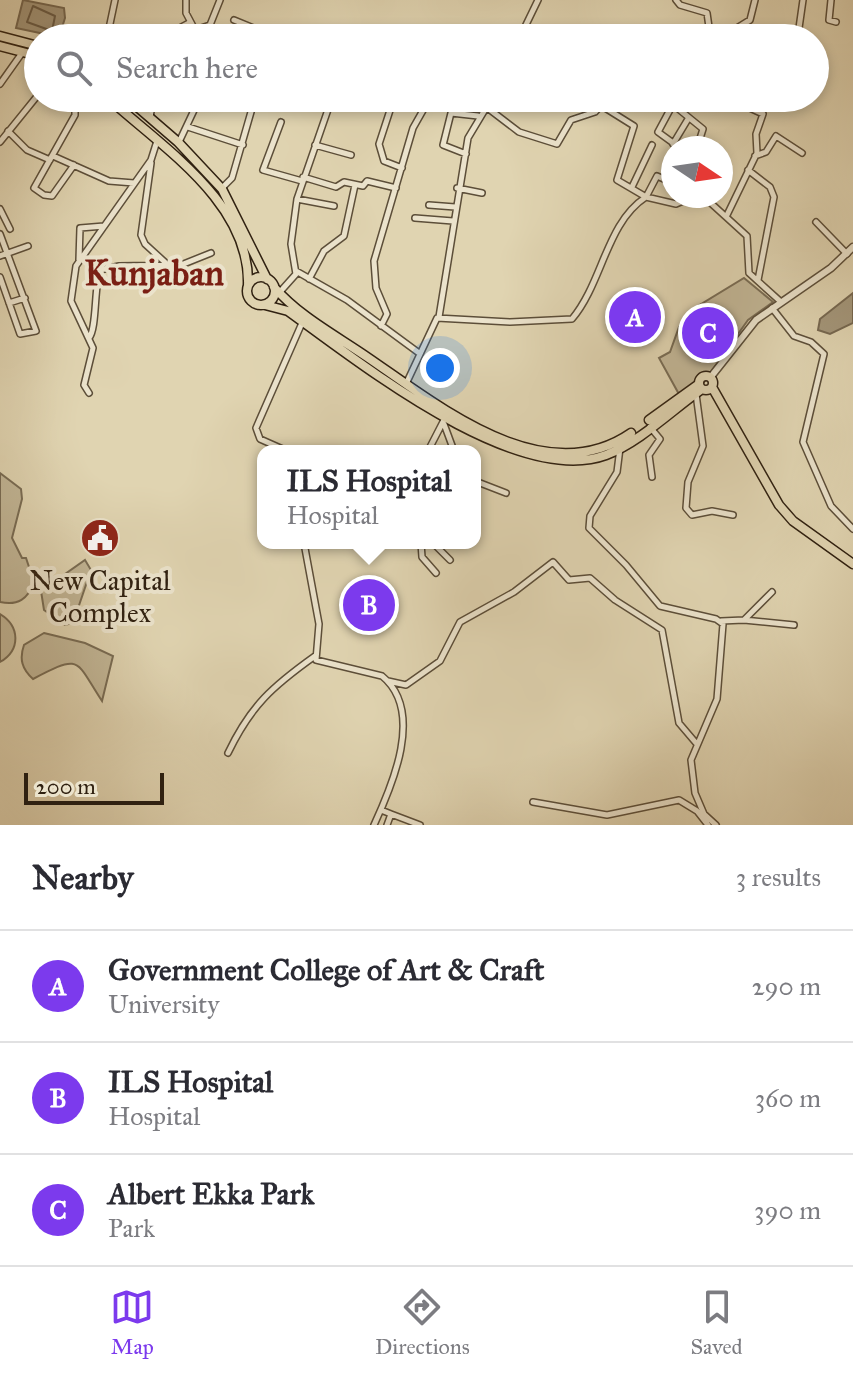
<!DOCTYPE html>
<style>
body{margin:0;font-family:"IM FELL Great Primer",serif;background:#f7f7f7;color:#2b2b33}
.compass{position:absolute;left:661px;top:136px;width:72px;height:72px;border-radius:50%;background:#fff;box-shadow:0 4px 12px #0003;rotate:103deg}
.scale{position:absolute;left:24px;bottom:20px;width:140px;box-sizing:border-box;padding-left:8px;border:4px solid #302111;border-top:0;font-size:22px;line-height:28px;white-space:nowrap;color:#302111;-webkit-text-stroke:6px #ebe3cc;paint-order:stroke}
.you{position:absolute;left:440px;top:368px;width:28px;height:28px;margin:-20px;border:6px solid #fff;border-radius:50%;background:#1a73e8;box-shadow:0 0 0 12px #1a73e833}
.badge{display:grid;place-items:center;width:52px;height:52px;border-radius:50%;background:#7c3aed;color:#fff;font-size:26px;font-weight:700}
.pin{position:absolute;translate:-50% -50%;border:4px solid #fff;box-shadow:0 2px 8px #0006}
.popup{position:absolute;left:257px;top:445px;width:224px;height:104px;box-sizing:border-box;display:grid;place-content:center;border-radius:16px;background:#fff;filter:drop-shadow(0 2px 6px #0005);font-size:26px;white-space:nowrap;color:#7c7c81}
.popup b{font-size:30px;color:#2b2b33}
.popup::after{content:'';position:absolute;left:50%;top:100%;margin-left:-16px;border:16px solid transparent;border-top-color:#fff}
.list{margin:0;padding:0;list-style:none}
h2{display:flex;justify-content:space-between;align-items:center;height:104px;margin:0;padding:0 32px;font-size:34px}
h2 small{font-size:26px;font-weight:400;color:#7c7c81}
.list li{display:grid;grid-template-columns:52px 1fr auto;gap:24px;align-items:center;box-sizing:border-box;height:112px;padding:0 32px;border-top:2px solid #e1e1e2}
.list b{display:block;font-size:30px;white-space:nowrap}
.list p{margin:0;font-size:26px;white-space:nowrap;color:#7c7c81}
.list em{font-size:26px;font-style:normal;color:#7c7c81}
.icon{flex:none;width:44px;height:44px;fill:none;stroke:currentColor;stroke-width:2;stroke-linecap:round;stroke-linejoin:round}
.map{position:relative;flex:none;width:853px;height:825px;overflow:hidden}
.search{position:absolute;background:#fff;box-shadow:0 4px 12px #0003;left:24px;right:24px;top:24px;height:88px;display:flex;align-items:center;gap:20px;box-sizing:border-box;padding:0 28px;border-radius:44px;color:#7c7c81;font-size:30px}
.sheet{height:440px;background:#fff}
nav{display:flex;justify-content:space-around;align-items:center;box-sizing:border-box;height:112px;border-top:2px solid #e1e1e2;background:#fff;font-size:22px;color:#7c7c81}
nav a{display:grid;justify-items:center;gap:4px}
nav .on{color:#7c3aed}
.map>svg:first-child{display:block}
.green{fill:#c2b696;stroke:#796c54;stroke-width:2}
.water{fill:#a4977b;stroke:#766851;stroke-width:2}
.lines{fill:none;stroke-linecap:round;stroke-linejoin:round}
.shore{stroke:#6a5c46;stroke-width:2}
.minor-casing{stroke:#5c4e39;stroke-width:8}
.tertiary-casing{stroke:#5c4e39;stroke-width:9}
.primary-casing{stroke:#302111;stroke-width:11}
.minor{stroke:#ebe3cc;stroke-width:5}
.tertiary{stroke:#ebe3cc;stroke-width:6}
.primary{stroke:#e0d4b1;stroke-width:8}
.labels{text-anchor:middle;dominant-baseline:central;stroke-width:8;stroke-linejoin:round;paint-order:stroke}
.poi-label{font-size:28px;fill:#302111;stroke:#ebe3cc}
.district-label{font-size:36px;font-weight:bold;fill:#7a1f14;stroke:#ebe3cc}
</style>
<div class="map">
<svg width="853" height="825" viewBox="0 0 853 825">
<rect width="100%" height="100%" fill="#e0d4b1"/>
<filter id="stains"><feTurbulence type="fractalNoise" baseFrequency=".0025" numOctaves="4"/><feColorMatrix values="0 0 0 0 .2 0 0 0 0 .09 0 0 0 0 .02 0 0 0 .5 -.17"/></filter>
<radialGradient id="worn" r=".72"><stop offset=".6" stop-color="#630" stop-opacity="0"/><stop offset="1" stop-color="#630" stop-opacity=".3"/></radialGradient>
<!-- green -->
<path class="green" d="M744 278 773 302 748 320 704 382 680 396 659 358 670 352 679 327 700 314 698 306Z
M0 473 21 489 22 499 12 538 22 558H26L34 582C28 599 18 606 0 602Z
M85 560 91 570 73 623 65 625 44 610 41 591Z
M0 614C20 626 21 650 0 662Z
M44 633 85 643 113 656 102 701C75 660 82 653 33 679 22 669 19 659 24 645Z"/>
<!-- water -->
<path class="water" d="M23 0 64 8 65 18 59 37 16 28Z
M853 293V323L830 334 818 330 820 319Z"/>
<g class="lines">
<!-- shore -->
<path class="shore" d="M33 6 55 16 52 31 27 22Z"/>
<!-- minor casing -->
<g class="minor-casing">
<path id="minor" d="M186 0V13L195 30 210 25 220 0
M676 0 680 5 707 13 709 27 728 32 729 38
M831 0 829 20 836 22
M234 20 278 38
M522 33 538 0
M729 33 750 20 755 0
M784 34 798 35 803 0
M107 38 115 0
M161 38 189 23
M508 38 512 32 541 38
M702 38 707 27
M0 84 22 53
M233 98 253 105
M270 98 289 106
M394 98 379 144 384 161 402 168
M665 98 703 129 697 148
M485 106 519 132 557 144 571 120 595 112 608 98
M602 106 634 126 617 180 646 197 657 176 673 183
M672 106 658 132 680 148
M150 118 153 98
M281 122 263 170 302 181
M188 127 243 145
M8 131 27 150 50 160
M0 142 38 95
M179 142 196 106
M673 144 688 119
M315 145 351 155
M466 154 443 145 451 113 478 116
M53 156 109 181 134 183
M755 156 766 152 776 136 802 153
M151 163 141 235 145 244 168 265
M74 165 52 196 44 195 34 188 75 115V106
M748 170 770 187 774 197 758 280
M303 177 336 187 344 182 363 186 367 181 396 188
M632 187 652 145
M222 188 232 178 255 98
M457 188 482 193
M703 196 747 236 749 273 781 302
M297 199 334 206
M429 205 455 207
M0 209 10 229
M727 215 757 153 756 134 763 114 728 98
M415 218 453 221
M816 222 847 254
M0 234 36 331 20 334 0 277
M0 256 28 246
M79 260 80 228 104 226
M296 271 347 300 419 353
M309 279 324 251 344 236 355 185
M279 293 296 274 291 244 297 199 332 98
M9 303 25 298
M772 308 794 336 811 342 824 354 803 442 831 506 853 529
M439 317 468 138 492 98
M381 326 387 314 376 288 374 261 413 128 430 98
M89 338C97 329 94 287 100 270L119 266 181 265 211 253
M406 384 437 318 510 322 572 319C603 282 606 223 646 197L676 204 695 196
M89 393 84 385 93 348 71 301 76 266 151 160 157 141
M696 394 703 446 688 482 686 508 692 515 712 511 733 515
M444 424 454 451
M650 427 660 439 649 455 652 477
M620 448 617 472 590 516 589 528 626 565 660 606 716 619 723 624 717 699 691 760 695 793 704 814 716 825
M287 451 260 439 256 428 302 323
M428 451 445 418
M475 481 506 493
M304 543 319 624 316 660 382 676C425 711 392 786 374 825
M421 543 422 557 436 573
M433 543 450 560
M744 620 794 625
M721 621 744 620 772 592
M388 681 406 685 440 661 460 622 514 592 553 562 569 580 590 578 615 600 662 630 679 723 696 743
M228 753C251 705 273 686 315 656
M533 802 607 815 679 800 697 811 708 825
M381 810 391 814 387 825
M391 814 420 825"/>
</g>
<!-- tertiary casing -->
<g class="tertiary-casing">
<path id="tertiary" d="M710 378 756 320 831 268 853 247"/>
</g>
<!-- primary casing -->
<g class="primary-casing">
<path id="primary" d="M0 36 38 46
M0 46 38 56
M108 98C163 148 251 203 248 286
M127 98 178 142 222 189 267 279
M247 291a14 14 0 1 1 28 0a14 14 0 1 1-28 0Z
M274 287C299 316 335 335 367 357 439 406 544 493 631 433
M265 305 288 311C359 362 516 488 606 455 640 442 672 410 702 389
M699 383a7 7 0 1 1 14 0a7 7 0 1 1-14 0Z
M712 387 779 505 793 521 853 564
M649 420 699 384"/>
</g>
<!-- minor -->
<use href="#minor" class="minor"/>
<!-- tertiary -->
<use href="#tertiary" class="tertiary"/>
<!-- primary -->
<use href="#primary" class="primary"/>
</g>
<!-- icons -->
<defs>
<g id="civic-disc" transform="scale(2)"><circle r="9.5" fill="#8f2418" stroke="#ebe3cc"/><path d="M-.6-6.5H3V-4.5H.6V-3L4-1V1h2V6H-6V1h2V-1L-.6-3ZM-1.2 2.5V6h2.4V2.5Z" fill="#fff"/></g>
</defs>
<g fill-rule="evenodd">
<use href="#civic-disc" x="100" y="538"/>
</g>
<g class="labels">
<!-- poi labels -->
<g class="poi-label">
<text x="100" y="580">New Capital<tspan x="100" dy="32">Complex</tspan></text>
</g>
<!-- district labels -->
<g class="district-label">
<text x="154" y="273">Kunjaban</text>
</g>
</g>
<rect width="100%" height="100%" filter="url(#stains)"/>
<rect width="100%" height="100%" fill="url(#worn)"/>
</svg>
<svg class="compass" viewBox="-18 -18 36 36"><path d="M0-13l5 13h-10z" fill="#e53935"/><path d="M0 13l5-13h-10z" fill="#7c7c81"/></svg>
<div class="scale">200 m</div>
<div class="you"></div>
<div class="pin badge" style="left:635px;top:317px">A</div>
<div class="pin badge" style="left:369px;top:605px">B</div>
<div class="popup"><b>ILS Hospital</b>Hospital</div>
<div class="pin badge" style="left:708px;top:333px">C</div>
<div class="search"><svg class="icon" aria-label="search" viewBox="0 0 24 24"><circle cx="10" cy="10" r="6"/><path d="M15 15l6 6"/></svg>Search here</div>
</div>
<section class="sheet">
<h2>Nearby<small>3 results</small></h2>
<ul class="list">
<li><span class="badge">A</span><div><b>Government College of Art &amp; Craft</b><p>University</p></div><em>290 m</em></li>
<li><span class="badge">B</span><div><b>ILS Hospital</b><p>Hospital</p></div><em>360 m</em></li>
<li><span class="badge">C</span><div><b>Albert Ekka Park</b><p>Park</p></div><em>390 m</em></li>
</ul>
</section>
<nav>
<a class="on"><svg class="icon" aria-label="map" viewBox="0 0 24 24"><path d="M3 6l6-2 6 2 6-2v14l-6 2-6-2-6 2zM9 4v14M15 6v14"/></svg>Map</a>
<a><svg class="icon" aria-label="directions" viewBox="0 0 24 24"><path d="M12 3l9 9-9 9-9-9zM9 14v-3h6M13 9l2 2-2 2"/></svg>Directions</a>
<a><svg class="icon" aria-label="saved" viewBox="0 0 24 24"><path d="M7 4h10v16l-5-4-5 4z"/></svg>Saved</a>
</nav>
